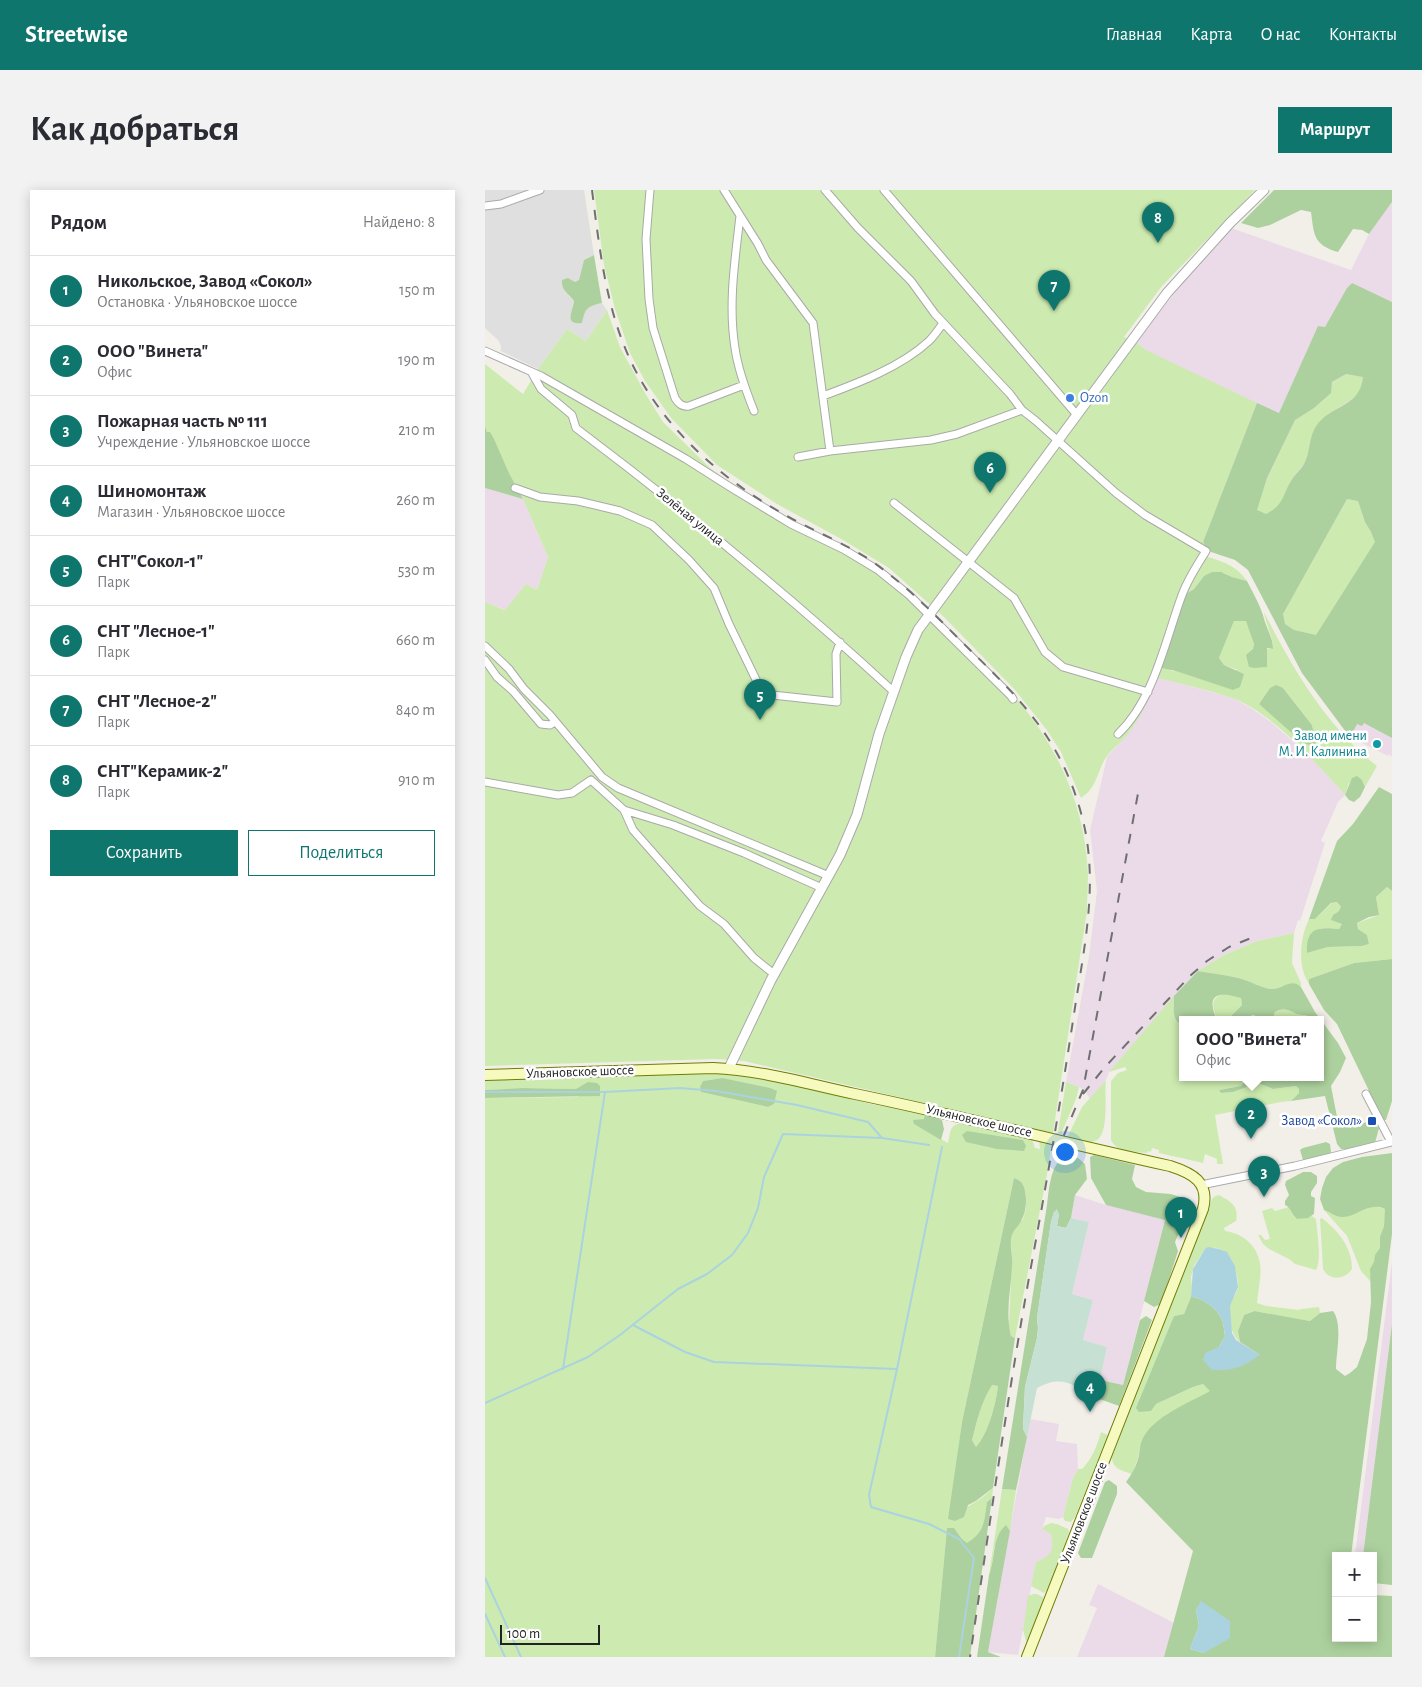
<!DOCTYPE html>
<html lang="ru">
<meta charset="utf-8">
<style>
body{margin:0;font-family:"Alegreya Sans",sans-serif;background:#f2f2f3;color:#2b2b33}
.controls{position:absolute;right:15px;bottom:15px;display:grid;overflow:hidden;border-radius:0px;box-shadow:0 2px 12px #0003}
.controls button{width:45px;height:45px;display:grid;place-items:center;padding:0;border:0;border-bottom:1px solid #e1e1e2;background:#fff;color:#2b2b33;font:25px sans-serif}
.scale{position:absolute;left:15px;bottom:12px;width:100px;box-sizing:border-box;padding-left:5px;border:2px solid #222;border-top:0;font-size:14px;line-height:18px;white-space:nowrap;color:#222;-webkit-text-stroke:4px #fff;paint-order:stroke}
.you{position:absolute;left:579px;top:961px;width:18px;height:18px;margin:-12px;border:4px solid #fff;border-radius:50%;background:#1a73e8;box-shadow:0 0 0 8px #1a73e833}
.badge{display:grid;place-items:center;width:32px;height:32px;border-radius:50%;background:#0f766e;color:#fff;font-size:16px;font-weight:700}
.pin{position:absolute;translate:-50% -41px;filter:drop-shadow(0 1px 2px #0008)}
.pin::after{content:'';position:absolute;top:26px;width:18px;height:15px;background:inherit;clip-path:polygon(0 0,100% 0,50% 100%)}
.popup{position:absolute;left:694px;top:826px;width:145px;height:65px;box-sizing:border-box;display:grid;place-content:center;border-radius:0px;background:#fff;filter:drop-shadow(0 1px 4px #0005);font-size:16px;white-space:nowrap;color:#7c7c81}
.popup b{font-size:19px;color:#2b2b33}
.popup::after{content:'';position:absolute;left:50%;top:100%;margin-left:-10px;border:10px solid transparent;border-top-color:#fff}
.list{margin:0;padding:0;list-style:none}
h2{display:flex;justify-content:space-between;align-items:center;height:65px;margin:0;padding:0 20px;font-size:21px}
h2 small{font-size:16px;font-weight:400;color:#7c7c81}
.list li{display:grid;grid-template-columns:32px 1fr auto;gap:15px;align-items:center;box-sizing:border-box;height:70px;padding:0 20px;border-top:1px solid #e1e1e2}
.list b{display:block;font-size:19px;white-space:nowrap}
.list p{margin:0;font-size:16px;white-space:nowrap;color:#7c7c81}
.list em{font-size:16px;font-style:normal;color:#7c7c81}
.actions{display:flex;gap:10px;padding:15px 20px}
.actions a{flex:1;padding:11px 0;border:1px solid #0f766e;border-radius:0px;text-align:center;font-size:18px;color:#0f766e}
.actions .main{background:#0f766e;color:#fff}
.map{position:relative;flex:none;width:907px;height:1467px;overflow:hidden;border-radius:0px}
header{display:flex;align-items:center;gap:30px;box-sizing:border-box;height:70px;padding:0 25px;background:#0f766e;color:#fff}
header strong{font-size:24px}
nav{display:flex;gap:28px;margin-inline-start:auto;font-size:18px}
.intro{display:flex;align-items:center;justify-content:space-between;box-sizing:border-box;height:120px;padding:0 30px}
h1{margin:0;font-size:35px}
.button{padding:12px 22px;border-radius:0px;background:#0f766e;color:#fff;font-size:18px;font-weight:700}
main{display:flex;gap:30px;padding:0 30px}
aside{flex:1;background:#fff;border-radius:0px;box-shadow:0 2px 12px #0003}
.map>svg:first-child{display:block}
.residential{fill:#e0dfdf}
.industrial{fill:#ebdbe8}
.grass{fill:#cdebb0;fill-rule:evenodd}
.forest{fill:#add19e;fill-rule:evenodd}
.wetland{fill:#c6e0d4}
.water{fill:#aad3df}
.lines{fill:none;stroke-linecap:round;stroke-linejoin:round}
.stream{stroke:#aad3df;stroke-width:2}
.minor-casing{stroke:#a9a9a9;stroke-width:9}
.tertiary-casing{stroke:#a9a9a9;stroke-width:11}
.secondary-casing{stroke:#707d05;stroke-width:12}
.minor{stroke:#fff;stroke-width:7}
.tertiary{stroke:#fff;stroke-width:9}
.secondary{stroke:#f7fabf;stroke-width:10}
.rail{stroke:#707070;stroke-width:2;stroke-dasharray:10 10;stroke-linecap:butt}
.shop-dot{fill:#3f7fe0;stroke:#fff;stroke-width:2}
.culture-dot{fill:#0f9aa8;stroke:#fff;stroke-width:2}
.transit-dot{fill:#1a4fb4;stroke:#fff;stroke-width:2}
.labels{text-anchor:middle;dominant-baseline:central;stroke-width:5;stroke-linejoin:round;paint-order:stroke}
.shop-label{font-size:14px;fill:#366cbe;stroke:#fff;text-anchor:start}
.street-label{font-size:14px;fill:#222;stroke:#fff}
.culture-label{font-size:14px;fill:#0d838f;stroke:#fff;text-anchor:end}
.transit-label{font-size:14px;fill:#164399;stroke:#fff;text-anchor:end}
</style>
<header>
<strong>Streetwise</strong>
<nav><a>Главная</a><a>Карта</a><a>О нас</a><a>Контакты</a></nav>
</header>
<div class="intro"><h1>Как добраться</h1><a class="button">Маршрут</a></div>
<main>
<aside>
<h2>Рядом<small>Найдено: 8</small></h2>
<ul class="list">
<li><span class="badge">1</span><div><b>Никольское, Завод «Сокол»</b><p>Остановка · Ульяновское шоссе</p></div><em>150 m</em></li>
<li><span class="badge">2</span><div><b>ООО &quot;Винета&quot;</b><p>Офис</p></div><em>190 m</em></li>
<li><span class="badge">3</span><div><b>Пожарная часть № 111</b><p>Учреждение · Ульяновское шоссе</p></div><em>210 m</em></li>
<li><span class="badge">4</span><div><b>Шиномонтаж</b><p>Магазин · Ульяновское шоссе</p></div><em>260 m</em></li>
<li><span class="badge">5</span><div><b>СНТ&quot;Сокол-1&quot;</b><p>Парк</p></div><em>530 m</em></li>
<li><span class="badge">6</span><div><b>СНТ &quot;Лесное-1&quot;</b><p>Парк</p></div><em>660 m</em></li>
<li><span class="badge">7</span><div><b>СНТ &quot;Лесное-2&quot;</b><p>Парк</p></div><em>840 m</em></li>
<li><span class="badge">8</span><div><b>СНТ&quot;Керамик-2&quot;</b><p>Парк</p></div><em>910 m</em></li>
</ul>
<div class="actions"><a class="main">Сохранить</a><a>Поделиться</a></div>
</aside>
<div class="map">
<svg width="907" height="1467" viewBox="0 0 907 1467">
<rect width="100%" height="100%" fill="#f2efe9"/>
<!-- residential -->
<path class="residential" d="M0 0H99L109 65 99 70 94 90 90 92 87 91 80 102 89 111 85 127 98 126 104 116 110 114 117 113 122 120 101 151 82 139 53 179 16 161V156L13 150 0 138Z"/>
<!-- industrial -->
<path class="industrial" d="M907 12V567L904 564 903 566 869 549 861 542 817 483 743 341 661 160 651 152 700 90 746 38 866 80 884 44Z
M0 298 38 309 63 367 52 400 41 394 21 420 0 412Z
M672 487 748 508 766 518 786 532 825 566 860 605 853 612 836 651 840 653 815 731 813 730 809 743 772 751 739 765 713 781 624 882 621 890 605 909 600 901 594 897 581 892 604 766 612 701 605 640 622 567 645 541 657 522Z
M590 1005 621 1015 680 1029 638 1195 615 1190 622 1157 598 1150 608 1110 587 1104 604 1032 586 1028Z
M907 1072V1134L892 1255 878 1366H870Z
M545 1229 574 1234 571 1251 592 1254 593 1279 588 1288 578 1327 574 1329 561 1327 557 1339 566 1344 568 1358 563 1367 551 1372 533 1465 503 1462Z
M613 1394 693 1435 683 1467H592L612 1418 604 1415Z"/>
<!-- grass -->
<path class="grass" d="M109 0H770L677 96 639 147 651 152 661 160 772 213 718 352 723 361 719 366C737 371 751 375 762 391L747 387 739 383 719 386 709 399 696 407 686 481 753 480 739 475 734 468 749 431H762L769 454 768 459H788C788 446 781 435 779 422 808 479 841 536 892 576L880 597 877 590 864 593 860 605C831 573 788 523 747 508 723 500 697 494 673 488 665 505 658 524 646 540 639 551 627 558 620 569 612 583 611 599 596 608L576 562 561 539 530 500 460 428 404 378 358 350 292 314 232 275 186 228 160 191 145 163 130 119 119 75ZM785 498H798L827 535 831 553 774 514Z
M122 120 135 157 160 203 178 232 224 277 254 300 310 334 402 384 526 503C572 553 601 617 603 686 603 698 602 709 602 721L568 943 259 871 231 869 0 876V412L20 420 41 394 52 400 63 367 38 309 2 242 0 236V174L38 204 53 179 82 139 101 151Z
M861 184 878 187 877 197 871 206 844 224 824 261 820 272 807 289 797 311 791 319 781 324 771 320 782 289 810 230 829 218 846 203 847 193Z
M862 309 873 311 880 332 891 352 831 445 809 440 800 434 798 424Z
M902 697 907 701V769L869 773 824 789V794C812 776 815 748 824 729H830L847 713 852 712 856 717 853 722 857 734 854 739 836 738 822 763 843 757 877 756 884 754 882 745 873 739 872 733 894 725 891 707Z
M809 743 807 773 816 793V797C806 788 797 800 786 799 777 798 769 793 760 790 745 785 729 784 713 781L739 765 772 751Z
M742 803 756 807 757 815 746 826 748 830H732C728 817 723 807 742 803Z
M689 806C689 818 686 829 697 836V888H759L757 896 734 900 736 903 748 902 773 893 788 899 811 896 814 899V903L806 911 796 912 730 925 738 974H732V969L720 964 718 973 674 963V960L667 958 666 962 663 961 662 963C649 961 632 963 626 950V891L633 883 642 880 640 877 624 882Z
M795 819C801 819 820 825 824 827L822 830H789V823Z
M231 882 285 889 386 914 440 923 439 929 429 934C441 940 451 947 463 953 466 941 464 935 477 933L547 949 550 958 555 959 554 950 565 953 566 956 563 979 530 1148 526 1146 524 1135 527 1064 525 1050 528 1040 538 1029 541 1018V1003L536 992 529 988 477 1232 464 1329C473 1322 483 1317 492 1311 498 1308 503 1302 508 1298L507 1308 502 1312C499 1331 500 1342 482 1354L477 1349 469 1338H462L450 1467H0V908L94 907 91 899 37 898 0 900V889ZM237 888 289 914 283 917 216 902 218 891Z
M621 890C619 904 625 946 610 951 602 954 591 950 582 948L597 917Z
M581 892 594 897 591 909 576 944 573 942Z
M734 1005C746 1012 754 1015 751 1031L739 1038 740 1041C757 1043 772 1055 775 1073 777 1085 773 1101 772 1113L781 1116 814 1120 816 1119 834 1117 835 1123 825 1131 768 1121 759 1125 753 1141 755 1152C746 1146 741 1123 746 1113 748 1107 753 1102 753 1095 752 1082 747 1060 731 1058 728 1057 723 1059 720 1059L709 1076 706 1087 707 1098 706 1107 699 1124 689 1126 671 1214 708 1197 718 1194 726 1201 682 1224 657 1250 653 1268 647 1284C638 1281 627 1279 627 1267L727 1009 730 1006Z
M889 1016 900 1019 901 1023 895 1058 885 1083 886 1092 876 1081 862 1046 839 1020 864 1025Z
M804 1017 809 1027 812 1029 827 1026 831 1029C832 1041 837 1071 831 1080L810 1074 804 1069 784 1059 778 1054 773 1045H776L780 1050 785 1049 777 1021 787 1018 790 1021Z
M837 1028C854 1042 867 1057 867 1079 860 1090 844 1091 838 1079L835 1029Z
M506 1195 513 1196C511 1215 503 1243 491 1257L487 1250 497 1213Z
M616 1242 623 1245 590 1327 586 1332 580 1331 578 1327 588 1288 593 1279H597C607 1269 612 1256 616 1242Z
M517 1299 531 1300 525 1341 521 1336 509 1358 507 1378 504 1385Z
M566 1333 572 1334 583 1339 584 1342 563 1399 559 1403 546 1396 551 1372C568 1365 568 1361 566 1344L557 1339 559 1336Z
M548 1404H552L558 1407V1410L543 1450 541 1451 538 1440 543 1406Z"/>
<!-- forest -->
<path class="forest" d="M789 0H907V12L884 44 877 40 868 39 853 62C828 55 829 44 826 22L816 20 785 35 773 38 756 33Z
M109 65 117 113C102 116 100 119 97 133 78 135 88 121 89 111 84 104 76 101 77 90L83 88 90 92 94 90 99 70Z
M867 93 907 112V548L879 533 877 536 872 534 867 544 871 546 869 549 861 542 817 483 763 380 750 370 723 361 718 352 772 213 794 223 833 136 840 137 862 98ZM861 184 878 187C875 219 844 214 830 238 824 248 825 262 820 272 817 279 810 284 806 291 797 306 799 315 781 324L772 320 782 288 810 230 829 218 846 203 847 192ZM862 309 873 311 880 332 886 342 890 352 831 445 809 440 800 434 798 424Z
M0 236 2 242H5L9 249 23 281 38 309 0 298Z
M727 382H736L747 387 762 391C769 405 776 416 780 432 783 441 788 449 788 459L782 458V477L769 478 764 477 761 465 768 459 769 454 761 431H749L734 468 739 475 759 484 755 497 748 500 691 481 672 477 696 407 709 399 719 386Z
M791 495 798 498 827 535 831 553 827 556 817 552 774 514 785 498Z
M872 586 877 590 880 597 875 607 869 612 864 610 860 605 867 588Z
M894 597 907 604V701L902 697 891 707 894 725 884 727 872 733 873 739 882 745 884 754 877 756 843 757 822 763C821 737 833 737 854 739L857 734 846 730 848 725 853 722 856 717 852 712 846 713 830 729H824L852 651 868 634Z
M907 769V911L901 930H898L852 834 839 820 824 794V789L869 773Z
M713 781C729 784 745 785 760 790 769 793 777 798 786 799 797 800 806 787 816 797L830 822 853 853 861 868 855 882 846 896 853 932 864 935 884 932 887 933 894 938 890 953 864 959H856L852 954 840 906 806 911 814 903V899L811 896 788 899 773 893 748 902 736 903 734 900 756 896 759 892V888H835V830H822L824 827C820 824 817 826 812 824 804 820 797 816 789 823V830H775L769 825 761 827 759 830H748L746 826 757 815 756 808C746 805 724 799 728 818 728 822 731 827 732 830H697V836C686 829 689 818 689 806Z
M237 888 285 898 292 901 289 914 283 917 216 902 215 897 218 891Z
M103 892 112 893 115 896V906L0 908V900L37 898 91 899Z
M440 923 457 930 459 939 456 950 429 934 428 930 439 929Z
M482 941 538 950 541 956 539 961 512 959 481 952 477 945Z
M841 952 845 954 846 962 844 965 821 971 818 970 815 960 818 958Z
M907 963V1044L866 1366H851V1448H888V1405L907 1406V1467H679L708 1361 641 1292C647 1284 652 1275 654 1265 655 1260 655 1254 657 1250 668 1226 704 1213 725 1201L718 1194 708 1197 671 1214 666 1221 654 1222 651 1218 689 1126 699 1124 706 1107C716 1107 730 1117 735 1126 739 1132 739 1140 740 1146L734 1157 775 1165 755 1152 753 1141 759 1125 769 1121 825 1131 835 1123 848 1121C858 1134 851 1163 851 1179L860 1186 865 1183 872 1177 882 1149 886 1112 885 1079 889 1072 890 1065 895 1058V1047L899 1036 900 1019C885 1011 873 1026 858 1027 849 1027 846 1022 839 1020L835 1009 837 998 841 987 848 978 858 972 877 967ZM717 1411 719 1463 705 1459 714 1436 711 1420Z
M609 965 650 975 647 989 651 997 661 1002 686 1004 704 1010 705 1030 700 1042 693 1045 690 1052 693 1061 676 1114 669 1117 659 1111 680 1030 621 1015 606 988 605 967Z
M577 968H593L600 974 602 989 590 1005 586 1028 581 1038 572 1036 574 1024 569 1022 566 1032 552 1128 553 1138 552 1148 540 1197 538 1239 542 1247 531 1300 517 1299 562 1015C564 1000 565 978 577 968Z
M818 982H826L832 986V993L826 1002V1006L830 1008 829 1024 823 1028 812 1029C806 1025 807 1018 800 1015V1011L804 1005 800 995 801 991Z
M529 988C531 989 534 990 536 992 543 1000 542 1020 537 1029 534 1037 527 1040 526 1049 525 1058 528 1067 527 1076 526 1100 520 1122 526 1146L530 1148 508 1298C499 1304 493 1311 483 1315L479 1327 470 1331 463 1329 477 1232ZM507 1195 513 1196C511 1214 503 1244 491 1257L487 1250C492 1231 496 1212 507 1195Z
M661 1126 667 1130 634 1216 609 1207 611 1189 638 1195 655 1130Z
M907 1134V1395L888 1393V1366H878Z
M624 1290 632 1296V1304L607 1368H596L593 1363 620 1292Z
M507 1308 485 1467H450L462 1338H469L477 1349 482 1353C500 1342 499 1331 502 1312Z
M521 1335 525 1341 503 1462 516 1467H492L504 1385C511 1369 506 1348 521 1335Z"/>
<!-- wetland -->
<path class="wetland" d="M572 1019 574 1024 572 1036 581 1038 586 1028 604 1032 587 1104 608 1110 598 1150 622 1157 615 1190H611L609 1207C587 1195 578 1184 552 1198L542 1247 538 1239 540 1197 552 1148 553 1138 552 1128 566 1032 569 1022Z"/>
<!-- water -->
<path class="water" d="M723 1057 734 1059 742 1062 750 1076 753 1097 745 1116 747 1143 751 1150 775 1165C758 1177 748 1181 727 1180L718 1170 720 1163 734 1157 740 1146C739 1140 739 1132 735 1126 730 1117 716 1107 706 1107L708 1079 720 1059Z
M716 1411 745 1431V1448L719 1463 705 1459 714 1436 711 1420Z"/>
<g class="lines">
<!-- stream -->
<path class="stream" d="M0 902H120L195 898 231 901 312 915 383 932 397 948
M457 957 412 1179 384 1305 386 1317 444 1334 474 1349 489 1368 474 1467
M148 1135 200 1162 229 1172 412 1179
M78 1179 120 902
M0 1213 103 1167 135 1145 193 1099 222 1084 247 1065 263 1043 273 1018 279 987 298 944 397 948 444 955
M0 1388 36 1467
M0 1424 20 1467"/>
<!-- minor casing -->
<g class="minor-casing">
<path id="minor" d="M165 0 161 49 164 109 168 138 190 208C194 214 197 217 204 216L259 195
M239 0 273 54 281 70 328 133 345 261
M340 0 373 38 426 91 450 124 525 204 537 220 551 231 631 303 660 325 721 361C712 375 703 389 697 405 680 451 669 510 633 544
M399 0 592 225
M0 16 16 14 55 0
M255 26C250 70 243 114 250 158 253 180 261 201 269 221
M0 161 56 186 201 269 245 297 306 334 358 359 393 380 424 405 526 506 528 509
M47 183 56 199 87 225 91 238C201 321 307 408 409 502
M338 206C373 193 416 177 444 151 449 146 454 139 458 133
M313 267 345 261 446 250 472 244 537 220
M30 298 55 307 93 311 135 321 167 335 204 370 229 398 244 434 278 504 352 512 351 464 355 452
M409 313 529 408 560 462 578 477 663 502
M0 456 24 479 39 499 65 525 117 587 133 598 344 686
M0 470 12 487 28 501 56 534 65 535 70 532
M0 592 73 605 87 603 106 590 139 620 148 640 215 716 239 734 269 768 289 784
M139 620 188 635 259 663 337 698
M716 995 810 976 906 952 881 904"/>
</g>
<!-- tertiary casing -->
<g class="tertiary-casing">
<path id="tertiary" d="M244 878 286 790 355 665 372 625 394 544 421 467 433 440 682 103 745 33 779 0"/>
</g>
<!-- secondary casing -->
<g class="secondary-casing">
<path id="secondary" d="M0 885 228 878C276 880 323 894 370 904 476 926 580 953 685 976 707 983 725 992 718 1019L542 1467"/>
</g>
<!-- minor -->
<use href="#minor" class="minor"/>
<!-- tertiary -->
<use href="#tertiary" class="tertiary"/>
<!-- secondary -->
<use href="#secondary" class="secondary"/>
<!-- rail -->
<path class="rail" d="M107 0C116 70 123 141 163 202 201 260 254 301 315 333 337 344 361 355 382 368 418 392 447 422 477 452 532 506 575 546 596 623 615 690 599 757 589 824 576 910 561 996 545 1082 522 1210 504 1339 485 1467
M598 904 620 877 706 785 722 771 744 757 766 748
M571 964 598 900 654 598"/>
</g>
<!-- markers -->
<circle class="shop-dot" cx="585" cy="208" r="5"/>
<circle class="culture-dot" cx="892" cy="554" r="5"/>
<rect class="transit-dot" x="882" y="926" width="10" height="10" rx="2.5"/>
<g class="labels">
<!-- shop labels -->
<g class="shop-label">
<text x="595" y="208">Ozon</text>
</g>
<!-- street labels -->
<g class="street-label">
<text transform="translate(205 327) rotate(39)">Зелёная улица</text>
<text transform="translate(95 882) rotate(-2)">Ульяновское шоссе</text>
<text transform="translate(494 931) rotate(13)">Ульяновское шоссе</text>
<text transform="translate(599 1323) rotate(-69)">Ульяновское шоссе</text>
</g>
<!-- culture labels -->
<g class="culture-label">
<text x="882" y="546">Завод имени<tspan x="882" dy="16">М. И. Калинина</tspan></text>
</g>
<!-- transit labels -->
<g class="transit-label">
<text x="877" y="931">Завод «Сокол»</text>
</g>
</g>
</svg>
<div class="controls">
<button>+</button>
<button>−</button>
</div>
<div class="scale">100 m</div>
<div class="you"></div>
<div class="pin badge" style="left:696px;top:1048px">1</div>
<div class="pin badge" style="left:766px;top:949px">2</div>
<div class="popup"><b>ООО &quot;Винета&quot;</b>Офис</div>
<div class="pin badge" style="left:779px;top:1007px">3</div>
<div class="pin badge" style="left:605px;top:1222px">4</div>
<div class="pin badge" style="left:275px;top:530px">5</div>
<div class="pin badge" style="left:505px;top:303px">6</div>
<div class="pin badge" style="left:569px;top:121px">7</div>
<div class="pin badge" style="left:673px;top:53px">8</div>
</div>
</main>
